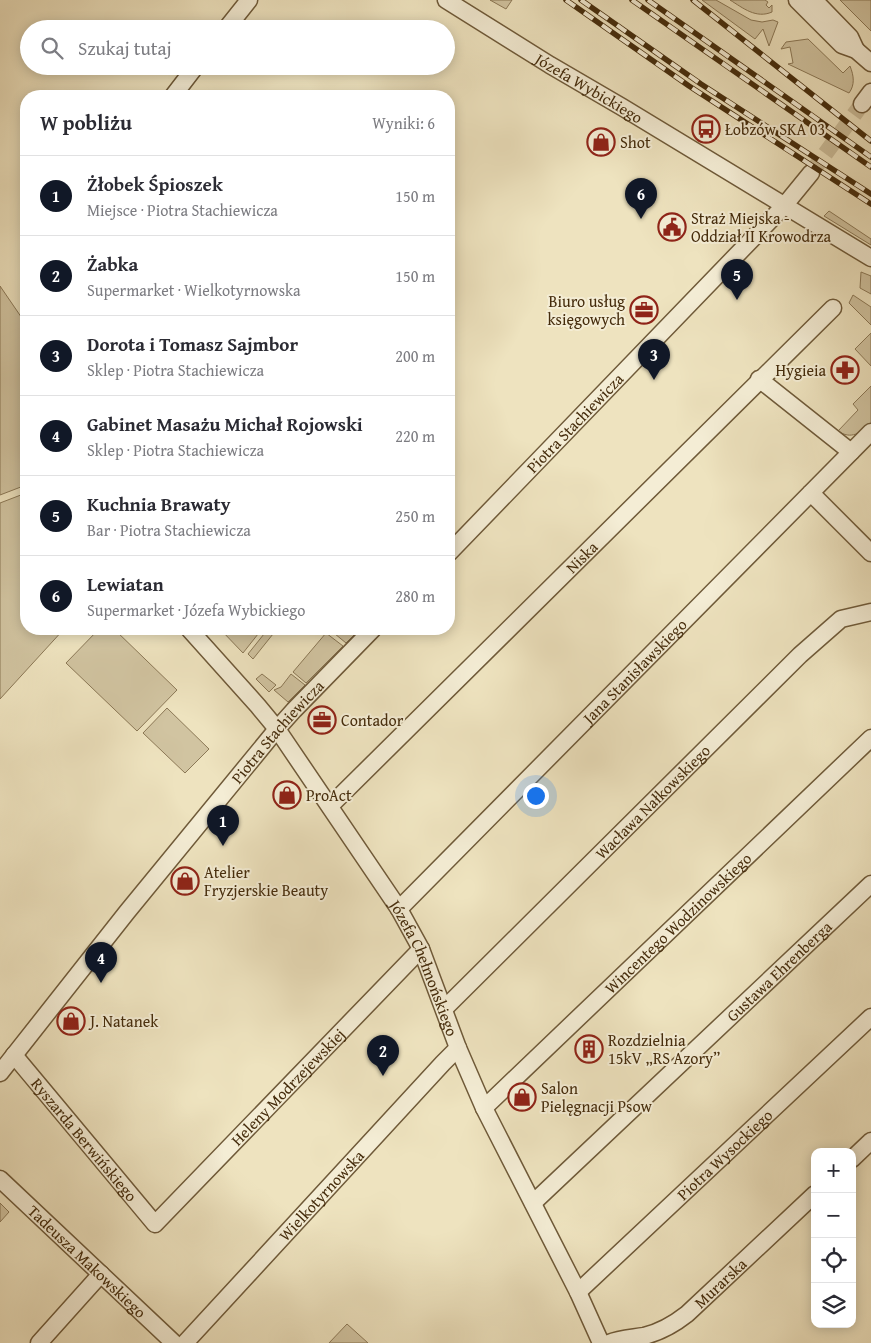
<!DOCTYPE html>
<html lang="pl">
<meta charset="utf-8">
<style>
body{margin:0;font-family:"Gentium Book Plus",serif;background:#f7f7f7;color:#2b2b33}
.controls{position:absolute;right:15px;bottom:15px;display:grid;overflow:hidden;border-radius:10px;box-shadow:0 2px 12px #0003}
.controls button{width:45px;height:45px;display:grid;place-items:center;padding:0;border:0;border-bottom:1px solid #e1e1e2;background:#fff;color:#2b2b33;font:25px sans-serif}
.you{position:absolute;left:535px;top:795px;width:18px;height:18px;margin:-12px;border:4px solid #fff;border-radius:50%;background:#1a73e8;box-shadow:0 0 0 8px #1a73e833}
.badge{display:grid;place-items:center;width:32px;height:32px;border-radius:50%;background:#111827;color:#fff;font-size:16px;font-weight:700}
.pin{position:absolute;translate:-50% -41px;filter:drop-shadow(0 1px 2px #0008)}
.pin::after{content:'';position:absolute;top:26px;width:18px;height:15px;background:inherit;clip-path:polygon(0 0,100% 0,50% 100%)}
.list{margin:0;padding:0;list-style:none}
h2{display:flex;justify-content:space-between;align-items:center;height:65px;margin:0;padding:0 20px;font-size:21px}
h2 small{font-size:16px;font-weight:400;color:#7c7c81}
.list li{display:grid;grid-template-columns:32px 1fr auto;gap:15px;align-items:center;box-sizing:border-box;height:80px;padding:0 20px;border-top:1px solid #e1e1e2}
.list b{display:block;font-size:19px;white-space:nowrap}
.list p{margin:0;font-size:16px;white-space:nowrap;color:#7c7c81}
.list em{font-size:16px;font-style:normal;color:#7c7c81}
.icon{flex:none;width:28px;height:28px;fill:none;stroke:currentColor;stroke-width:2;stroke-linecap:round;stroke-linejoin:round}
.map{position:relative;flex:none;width:871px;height:1343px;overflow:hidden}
.search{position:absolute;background:#fff;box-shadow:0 2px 12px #0003;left:20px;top:20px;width:435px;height:55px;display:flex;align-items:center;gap:12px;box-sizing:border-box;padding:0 18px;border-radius:28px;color:#7c7c81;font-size:19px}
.panel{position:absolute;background:#fff;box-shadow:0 2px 12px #0003;left:20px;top:90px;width:435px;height:545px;border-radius:20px}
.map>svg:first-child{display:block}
.green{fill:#d1c4a1;stroke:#8b7856}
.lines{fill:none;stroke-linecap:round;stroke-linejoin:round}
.minor-tunnel{stroke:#ccbe9b;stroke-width:16;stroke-dasharray:16 8;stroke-linecap:butt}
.minor-casing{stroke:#6f5a39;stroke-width:19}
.minor{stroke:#f4edd5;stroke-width:16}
.rail-casing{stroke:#452c0c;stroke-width:5.5}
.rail{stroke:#f4edd5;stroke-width:4;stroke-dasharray:11;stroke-linecap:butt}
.labels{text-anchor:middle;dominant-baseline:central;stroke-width:4;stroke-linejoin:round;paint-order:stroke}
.street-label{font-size:16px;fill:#452c0c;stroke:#f4edd5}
.poi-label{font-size:16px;fill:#452c0c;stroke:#f4edd5;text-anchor:start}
</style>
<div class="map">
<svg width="871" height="1343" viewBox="0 0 871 1343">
<rect width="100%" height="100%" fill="#eee3bf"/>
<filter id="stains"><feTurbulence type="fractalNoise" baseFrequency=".004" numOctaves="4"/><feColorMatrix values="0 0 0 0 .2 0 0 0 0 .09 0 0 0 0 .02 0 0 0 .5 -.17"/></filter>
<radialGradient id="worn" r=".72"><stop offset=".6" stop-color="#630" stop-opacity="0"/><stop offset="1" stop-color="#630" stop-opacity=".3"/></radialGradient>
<!-- green -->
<path class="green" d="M490 0H512L506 9Z
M702 0H716L751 20 762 22 773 20 778 22 769 46 763 29 755 39Z
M730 0H765L768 2 766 5 769 8 772 5V12C756 19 743 8 730 0Z
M840 0H871V31Z
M808 39 843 73 850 66C854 76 855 85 849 93L788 64 793 63 790 47 781 49 786 42Z
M829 211 871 239V245L824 216Z
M861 272 871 276V294L860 288Z
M0 286 26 324V485L0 495Z
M853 295 871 307V325L849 303Z
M871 333V366L855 349Z
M871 386V423C861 433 851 440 838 431L858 410 853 404Z
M26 493V629H64L0 699V503Z
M99 629H114L177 690 137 731 66 663Z
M220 629H262L243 653Z
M268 629H277L253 659 248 654Z
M329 629H360L346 643Z
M326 633 343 646 306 683 293 672Z
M262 674 276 685 269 692 256 679Z
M291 674 305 685 288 702 274 690 281 687Z
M167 708 209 749 185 773 143 733Z
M0 1203 9 1212 0 1222Z
M347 1324 368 1343H329Z"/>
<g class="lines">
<!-- minor-tunnel -->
<path class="minor-tunnel" d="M811 173 862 104"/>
<!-- minor casing -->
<g class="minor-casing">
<g id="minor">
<path id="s1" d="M446 0 550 65 622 107 871 258"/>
<path d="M797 0 842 45 856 50 871 63"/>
<path d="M814 0 850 37 856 50"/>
<path d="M226 29 249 0"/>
<path d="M173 96 196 66"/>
<path d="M862 104 871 92"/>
<path d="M759 379 851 452"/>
<path d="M811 493 871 553"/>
<path id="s2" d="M449 553 784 206 811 173"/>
<path id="s3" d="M189 629 258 706 277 729 399 909 421 949 458 1048 484 1108 578 1292 601 1343"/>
<path id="s4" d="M330 806 833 308"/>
<path id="s5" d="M399 909 871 432"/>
<path id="s6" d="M444 1009 800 655 841 619 871 612"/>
<path id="s7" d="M14 1055 155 1224 421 949"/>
<path id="s8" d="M0 1073 127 912 277 729 294 710 373 629"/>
<path id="s9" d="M484 1108 871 738"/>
<path d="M852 1159 871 1141"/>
<path id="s10" d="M0 1179 174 1343"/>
<path id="s11" d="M533 1203 871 884"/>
<path id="s12" d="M578 1292 871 1017"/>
<path d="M39 1343 101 1274"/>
<path id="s13" d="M185 1343 443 1063 458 1048"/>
<path id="s14" d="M609 1343C620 1338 632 1338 644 1336 661 1332 673 1325 687 1314L815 1194"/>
</g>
</g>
<!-- minor -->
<use href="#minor" class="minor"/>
<!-- rail casing -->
<g class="rail-casing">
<path id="rail" d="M566 0 689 86 871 204
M581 0 701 84 871 194
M632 0 871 167
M648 0 871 157
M693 0 871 141"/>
</g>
<!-- rail -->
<use href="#rail" class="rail"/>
</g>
<!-- icons -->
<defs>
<g id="bus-ring" transform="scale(1.4375)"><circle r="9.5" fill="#f4edd5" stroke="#8f2418" stroke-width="1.5"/><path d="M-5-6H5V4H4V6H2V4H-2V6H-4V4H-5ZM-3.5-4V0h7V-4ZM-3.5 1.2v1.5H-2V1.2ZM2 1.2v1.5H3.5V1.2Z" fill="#8f2418"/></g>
<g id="shop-ring" transform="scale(1.4375)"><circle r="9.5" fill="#f4edd5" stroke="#8f2418" stroke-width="1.5"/><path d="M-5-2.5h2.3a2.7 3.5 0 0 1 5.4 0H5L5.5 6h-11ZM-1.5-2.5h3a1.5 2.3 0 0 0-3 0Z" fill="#8f2418"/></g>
<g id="civic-ring" transform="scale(1.4375)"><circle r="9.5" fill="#f4edd5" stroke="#8f2418" stroke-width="1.5"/><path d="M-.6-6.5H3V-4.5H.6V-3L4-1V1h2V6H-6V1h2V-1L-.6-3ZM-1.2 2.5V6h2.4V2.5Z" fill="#8f2418"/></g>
<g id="office-ring" transform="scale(1.4375)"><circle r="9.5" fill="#f4edd5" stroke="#8f2418" stroke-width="1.5"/><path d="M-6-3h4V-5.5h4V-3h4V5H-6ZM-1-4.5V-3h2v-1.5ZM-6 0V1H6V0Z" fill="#8f2418"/></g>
<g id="pharmacy-ring" transform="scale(1.4375)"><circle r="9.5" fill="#f4edd5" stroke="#8f2418" stroke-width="1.5"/><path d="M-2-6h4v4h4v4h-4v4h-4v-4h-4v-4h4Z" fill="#8f2418"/></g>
<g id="building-ring" transform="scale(1.4375)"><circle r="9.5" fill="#f4edd5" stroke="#8f2418" stroke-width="1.5"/><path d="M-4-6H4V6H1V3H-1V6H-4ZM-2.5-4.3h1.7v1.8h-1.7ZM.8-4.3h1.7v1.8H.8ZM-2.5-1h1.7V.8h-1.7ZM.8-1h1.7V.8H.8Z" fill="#8f2418"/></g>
</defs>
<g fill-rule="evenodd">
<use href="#bus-ring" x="706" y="129"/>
<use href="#shop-ring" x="601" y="142"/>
<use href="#civic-ring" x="672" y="227"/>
<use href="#office-ring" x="644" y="310"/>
<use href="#pharmacy-ring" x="845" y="370"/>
<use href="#office-ring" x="322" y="720"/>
<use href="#shop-ring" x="287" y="795"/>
<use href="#shop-ring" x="185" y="881"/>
<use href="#shop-ring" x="71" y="1021"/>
<use href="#building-ring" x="589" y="1049"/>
<use href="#shop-ring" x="522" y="1097"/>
</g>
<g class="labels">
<!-- street labels -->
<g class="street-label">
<text stroke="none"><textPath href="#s1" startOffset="168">Józefa Wybickiego</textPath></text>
<text stroke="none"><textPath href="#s2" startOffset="181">Piotra Stachiewicza</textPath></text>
<text stroke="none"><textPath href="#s4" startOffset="354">Niska</textPath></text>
<text stroke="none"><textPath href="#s5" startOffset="335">Jana Stanisławskiego</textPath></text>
<text stroke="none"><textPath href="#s8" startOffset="440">Piotra Stachiewicza</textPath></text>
<text stroke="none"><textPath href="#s6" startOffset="294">Wacława Nałkowskiego</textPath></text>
<text stroke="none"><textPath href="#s9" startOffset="268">Wincentego Wodzinowskiego</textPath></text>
<text stroke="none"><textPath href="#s3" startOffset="415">Józefa Chełmońskiego</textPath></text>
<text stroke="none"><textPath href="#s11" startOffset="338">Gustawa Ehrenberga</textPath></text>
<text stroke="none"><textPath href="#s7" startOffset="411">Heleny Modrzejewskiej</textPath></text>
<text stroke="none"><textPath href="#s7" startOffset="110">Ryszarda Berwińskiego</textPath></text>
<text stroke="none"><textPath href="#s12" startOffset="201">Piotra Wysockiego</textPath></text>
<text stroke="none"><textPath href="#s13" startOffset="201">Wielkotyrnowska</textPath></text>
<text stroke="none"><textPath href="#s10" startOffset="120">Tadeusza Makowskiego</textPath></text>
<text stroke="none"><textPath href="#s14" startOffset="130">Murarska</textPath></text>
</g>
<!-- poi labels -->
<g class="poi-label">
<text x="725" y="129">Łobzów SKA 03</text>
<text x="620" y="142">Shot</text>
<text x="691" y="218">Straż Miejska -<tspan x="691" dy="18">Oddział II Krowodrza</tspan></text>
<text x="625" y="301" text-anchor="end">Biuro usług<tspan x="625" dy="18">księgowych</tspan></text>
<text x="826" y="370" text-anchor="end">Hygieia</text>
<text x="341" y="720">Contador</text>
<text x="306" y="795">ProAct</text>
<text x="204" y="872">Atelier<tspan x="204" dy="18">Fryzjerskie Beauty</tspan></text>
<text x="90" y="1021">J. Natanek</text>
<text x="608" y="1040">Rozdzielnia<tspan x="608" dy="18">15kV „RS Azory”</tspan></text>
<text x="541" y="1088">Salon<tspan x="541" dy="18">Pielęgnacji Psow</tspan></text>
</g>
</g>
<rect width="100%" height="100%" filter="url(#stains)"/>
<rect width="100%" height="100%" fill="url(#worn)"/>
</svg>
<div class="controls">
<button>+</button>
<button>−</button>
<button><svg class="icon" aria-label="locate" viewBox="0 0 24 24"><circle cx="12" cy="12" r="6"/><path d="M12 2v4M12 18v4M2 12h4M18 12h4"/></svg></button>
<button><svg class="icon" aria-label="layers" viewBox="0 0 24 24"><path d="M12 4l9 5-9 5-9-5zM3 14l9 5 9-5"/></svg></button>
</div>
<div class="you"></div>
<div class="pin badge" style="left:223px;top:846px">1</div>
<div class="pin badge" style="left:383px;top:1076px">2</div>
<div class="pin badge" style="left:654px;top:380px">3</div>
<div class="pin badge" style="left:101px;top:983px">4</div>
<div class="pin badge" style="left:737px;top:300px">5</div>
<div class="pin badge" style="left:641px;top:219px">6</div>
<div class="search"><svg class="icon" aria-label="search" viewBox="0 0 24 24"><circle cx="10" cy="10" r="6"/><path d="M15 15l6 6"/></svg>Szukaj tutaj</div>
<section class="panel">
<h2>W pobliżu<small>Wyniki: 6</small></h2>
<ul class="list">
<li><span class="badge">1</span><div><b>Żłobek Śpioszek</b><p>Miejsce · Piotra Stachiewicza</p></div><em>150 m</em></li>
<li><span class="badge">2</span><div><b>Żabka</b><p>Supermarket · Wielkotyrnowska</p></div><em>150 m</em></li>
<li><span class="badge">3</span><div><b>Dorota i Tomasz Sajmbor</b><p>Sklep · Piotra Stachiewicza</p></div><em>200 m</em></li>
<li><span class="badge">4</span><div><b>Gabinet Masażu Michał Rojowski</b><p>Sklep · Piotra Stachiewicza</p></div><em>220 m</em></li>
<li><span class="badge">5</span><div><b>Kuchnia Brawaty</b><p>Bar · Piotra Stachiewicza</p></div><em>250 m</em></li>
<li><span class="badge">6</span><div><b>Lewiatan</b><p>Supermarket · Józefa Wybickiego</p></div><em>280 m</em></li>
</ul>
</section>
</div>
